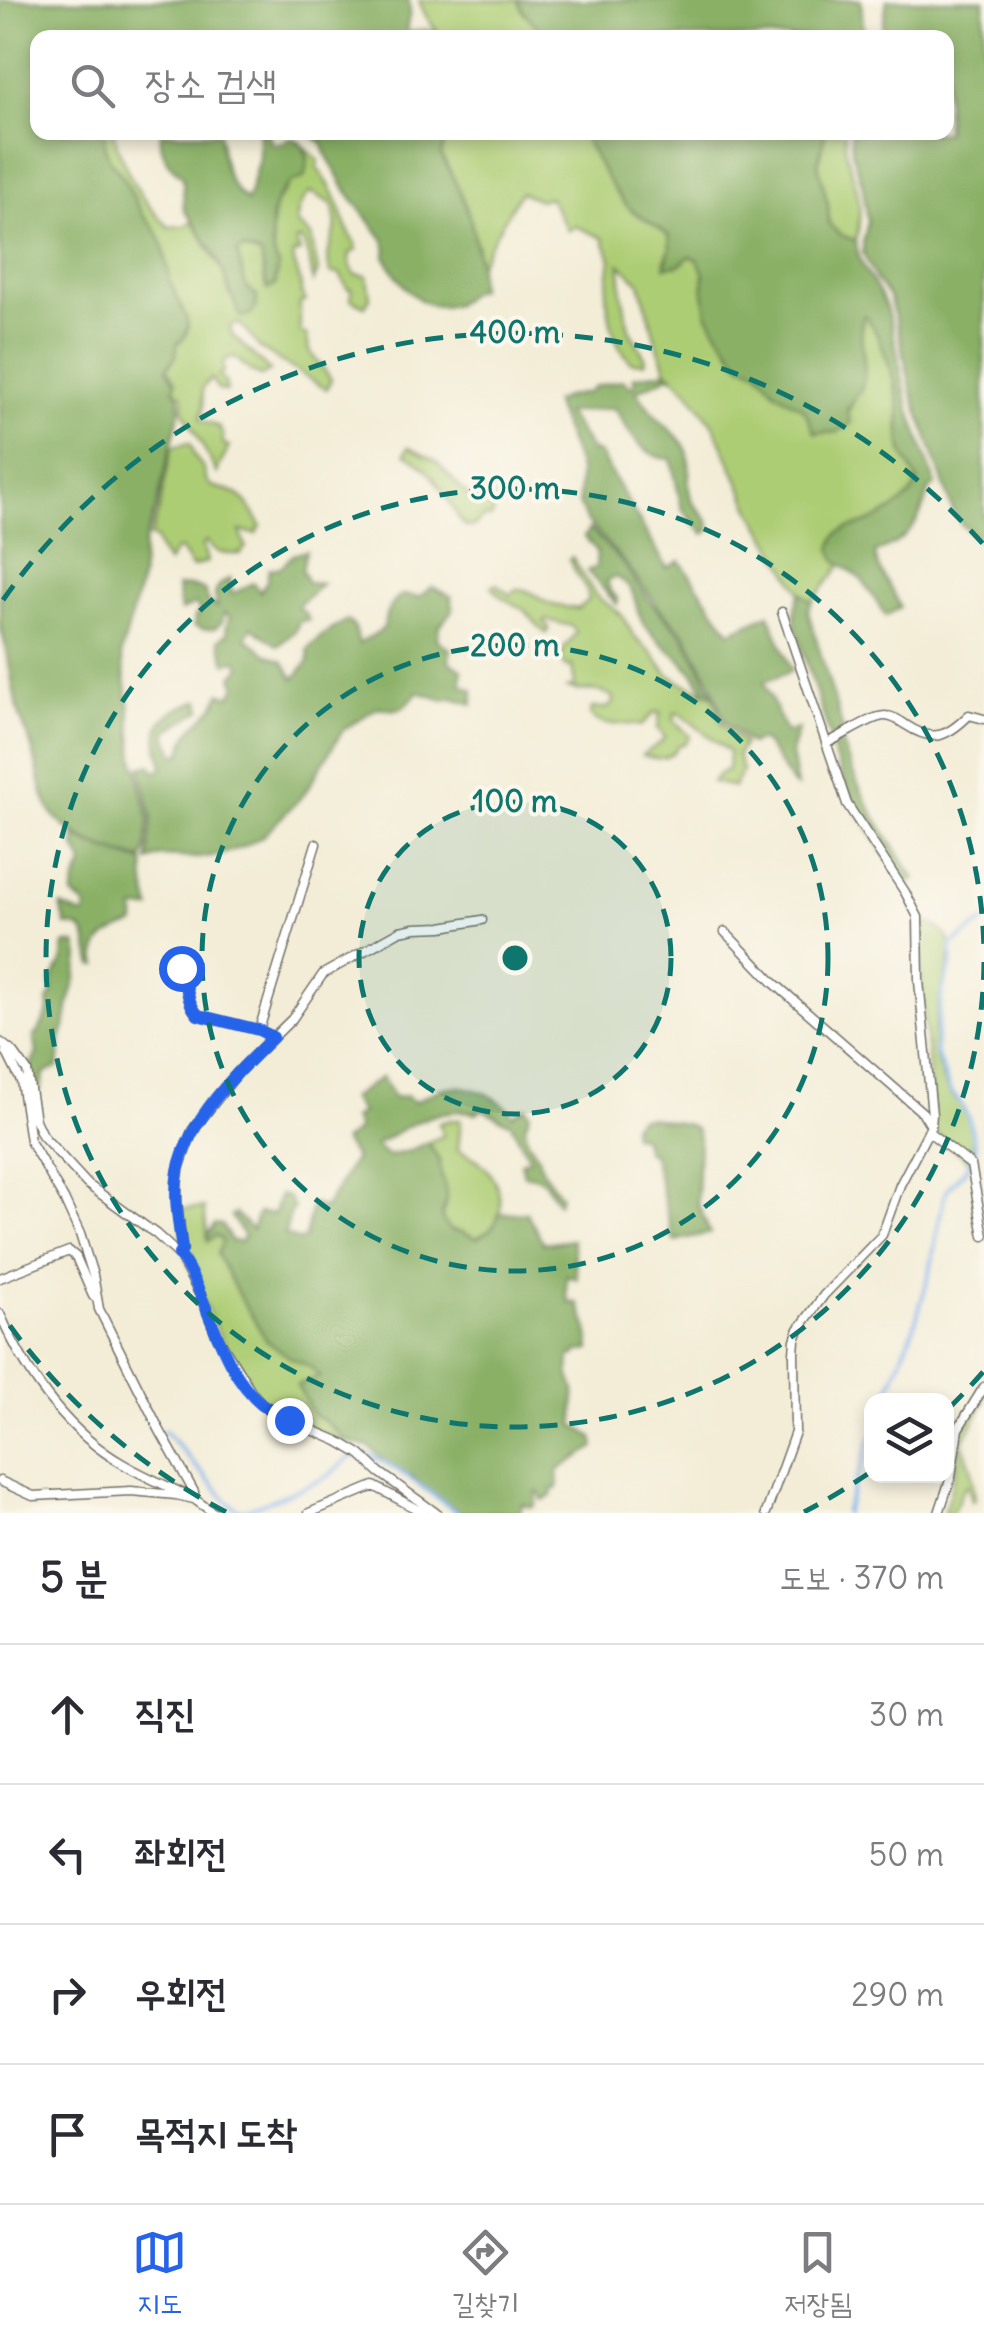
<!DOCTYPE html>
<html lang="ko">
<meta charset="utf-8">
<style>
body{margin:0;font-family:Delius,"Poor Story",sans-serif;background:#f7f7f7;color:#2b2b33}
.controls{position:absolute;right:30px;bottom:30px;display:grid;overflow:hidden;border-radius:20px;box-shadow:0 5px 15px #0003}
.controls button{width:90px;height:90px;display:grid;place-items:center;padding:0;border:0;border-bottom:2px solid #e1e1e2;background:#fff;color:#2b2b33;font:50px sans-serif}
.stop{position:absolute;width:30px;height:30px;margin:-22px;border:8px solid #2563eb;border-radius:50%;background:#fff}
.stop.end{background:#2563eb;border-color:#fff;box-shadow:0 2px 10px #0008}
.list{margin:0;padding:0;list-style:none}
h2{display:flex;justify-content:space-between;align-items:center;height:130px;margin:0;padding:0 40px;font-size:42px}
h2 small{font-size:32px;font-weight:400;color:#7c7c81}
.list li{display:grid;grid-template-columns:65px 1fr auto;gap:30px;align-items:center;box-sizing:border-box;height:140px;padding:0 40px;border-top:2px solid #e1e1e2}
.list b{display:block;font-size:38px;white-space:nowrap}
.list em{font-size:32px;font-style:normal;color:#7c7c81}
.icon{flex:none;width:55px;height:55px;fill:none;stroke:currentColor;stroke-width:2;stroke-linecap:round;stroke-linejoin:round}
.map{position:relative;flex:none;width:984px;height:1513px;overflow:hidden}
.search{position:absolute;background:#fff;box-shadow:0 5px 15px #0003;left:30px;right:30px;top:30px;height:110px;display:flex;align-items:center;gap:25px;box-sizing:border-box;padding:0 35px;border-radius:20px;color:#7c7c81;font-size:38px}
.sheet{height:690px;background:#fff}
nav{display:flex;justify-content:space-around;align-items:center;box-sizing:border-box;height:140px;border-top:2px solid #e1e1e2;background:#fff;font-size:28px;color:#7c7c81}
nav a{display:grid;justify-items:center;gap:5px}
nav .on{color:#2563eb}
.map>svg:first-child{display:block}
.green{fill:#adcd74;stroke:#6c7c50;stroke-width:2.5}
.forest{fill:#8ab066;stroke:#5a6e48;stroke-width:2.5}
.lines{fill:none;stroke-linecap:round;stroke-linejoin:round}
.stream{stroke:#83b3ee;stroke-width:4}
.street-casing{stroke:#716f67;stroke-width:11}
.street{stroke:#fff;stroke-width:8}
.route{stroke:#2563eb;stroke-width:12}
.ring{fill:none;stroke:#0f766e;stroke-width:5;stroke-dasharray:18 12}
.centre{fill:#0f766e;stroke:#fbf7ec;stroke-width:5}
.ring-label{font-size:30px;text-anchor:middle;font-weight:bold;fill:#0f766e;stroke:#fbf7ec;stroke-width:8;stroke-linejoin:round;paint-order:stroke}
</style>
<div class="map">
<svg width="984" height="1513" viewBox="0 0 984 1513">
<rect width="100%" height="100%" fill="#fbf7ec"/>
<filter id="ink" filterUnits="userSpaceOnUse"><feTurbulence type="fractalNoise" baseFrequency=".01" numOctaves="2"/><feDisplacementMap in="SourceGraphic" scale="20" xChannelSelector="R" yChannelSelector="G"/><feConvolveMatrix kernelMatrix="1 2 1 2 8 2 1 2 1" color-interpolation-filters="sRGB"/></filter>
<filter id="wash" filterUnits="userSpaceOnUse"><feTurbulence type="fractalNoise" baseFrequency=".0048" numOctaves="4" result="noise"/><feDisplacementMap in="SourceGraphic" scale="40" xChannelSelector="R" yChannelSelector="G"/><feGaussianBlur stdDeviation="2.25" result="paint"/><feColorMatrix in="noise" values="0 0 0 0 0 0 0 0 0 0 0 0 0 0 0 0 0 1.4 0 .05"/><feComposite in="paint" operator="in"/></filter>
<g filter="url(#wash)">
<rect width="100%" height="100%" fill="#f3edd7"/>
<!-- green -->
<path class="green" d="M419 0H518L523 11 547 37H445C432 28 424 15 419 0Z
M105 133H114C122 168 142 203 169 227L184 226 193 221 223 272 230 295 256 308 257 296 246 287 237 252 244 249 261 255 265 283 275 259 271 232 275 204 291 182 307 171 308 158 304 146 319 161 317 168C333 187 339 205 347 228 350 236 355 241 357 250L350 253 349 263 355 274 367 276 370 298 365 306 351 299V289L347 288 340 274 331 273C324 255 331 248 335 231 337 222 334 213 332 204L311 192C300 200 298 211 296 223L311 236 318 271 313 282C311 266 309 254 302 240L296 241 300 252 293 254C293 268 303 279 301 293L306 301 300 303V332L307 335 309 351 331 379 327 389 319 385 261 349 239 323 230 326 232 335 270 371 261 376 250 371 235 357 228 358 223 364 224 371 219 376 225 382 227 391 219 390 211 379C196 390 205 393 203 408 202 412 201 416 201 420L219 427 223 436V444L229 446C226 456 220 462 217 473L183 410 182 394H178L174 388 176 382 167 368 176 356 177 344 184 338 188 328 187 320 170 281 163 245 155 229 142 214 123 177 110 160 104 145Z
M447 133H582C596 158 609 187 629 208 640 218 657 225 669 236L670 248 665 261 679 265 690 256 698 260 704 274 703 286 731 351 741 364 758 370 776 392 804 409 816 433 838 432C844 417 860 392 862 380 866 359 857 335 864 314 880 332 896 381 899 405 901 420 898 438 903 453 907 463 914 472 918 482 909 503 879 520 857 527 847 530 842 530 835 538L837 560 842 564 812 602 800 592 752 511 714 426 689 392 667 371 656 341 640 283 620 264 622 293 629 329 646 359 645 363 631 362 620 348 612 328 606 296 611 259 603 238 575 226 568 231 549 197 539 200 520 192 478 266 477 245 441 155Z
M825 133H845C844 151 850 165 855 182 861 202 861 222 856 241L839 234 829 224 828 205 818 164Z
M190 443 194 456 204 469C206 497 224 482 241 497 250 505 255 516 261 526L256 534 240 531 246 547 240 554C226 554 213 555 207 541L203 545 207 562 192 567 180 549 174 552 168 563 159 550 156 539 150 537 159 510 172 447Z
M408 447 436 461 469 497 485 500 490 495 494 498 490 507 494 512 491 518 484 517 474 526 467 527 462 523C446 498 433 468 405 454Z
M572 557 596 596 621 614 635 638 651 652 668 674 681 682 713 696 722 724 744 744 737 755 742 770 734 787 712 782 718 775 728 769 729 752 681 714 675 713 674 720 690 736 684 744 678 745C671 761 657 760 642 755L660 743 665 737 658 729 660 712 654 713 641 726C622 720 604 731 590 715L592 708H608L614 702 612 696C593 686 583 694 568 688L575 686 572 666 566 667 561 658 564 648 576 633 572 626 546 620 544 622 549 628 546 633C535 626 532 615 521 608 509 600 499 600 492 586L496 584 510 595 516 589C532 588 539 601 553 605 561 607 569 607 578 609L589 600 587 591 569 560Z
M928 923C964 936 948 963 942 989 938 1007 934 1026 934 1044 934 1057 944 1086 952 1096 953 1098 956 1099 958 1101 972 1116 976 1143 969 1161L937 1134 934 1127 921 979V939Z
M450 1120H461L458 1150C465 1153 474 1157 480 1162 496 1176 507 1203 496 1223 492 1231 483 1234 476 1238L462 1232 450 1230C436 1215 444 1213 446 1196L438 1172 440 1162 428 1142 443 1136 439 1123Z
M204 1208 208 1240 216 1234 224 1241 217 1254 239 1296 267 1341 291 1358 309 1366 321 1377 298 1386 313 1414 326 1422 348 1442C319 1434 286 1420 263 1401 235 1378 197 1291 186 1256 182 1241 182 1224 180 1209Z
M984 1392V1402L962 1443 971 1466 975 1500 972 1501 968 1486H965L952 1513H943L951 1489 962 1427Z"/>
<!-- forest -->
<path class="forest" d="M0 0H409L410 12 406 30 410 33C425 29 432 28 445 37L38 38V132L105 133 104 145 110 160 123 177 142 214 155 229 163 245 170 281 187 320 188 328 184 338 177 344 176 356 167 368 176 382 174 388 178 394 180 410 156 509 144 543 141 580 121 654 129 703 134 757 149 818 146 850 143 859C114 853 80 842 58 820 41 804 40 776 34 755 30 737 20 721 16 703 11 678 9 651 0 627Z
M518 0H861L864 38 547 37 523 11Z
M887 0H984V545L961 524 953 511 912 393 898 328 889 297 877 281 863 253V242L868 221 862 183 852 152 851 133 946 132V38L881 37Z
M161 133H219C223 159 223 182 247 201L259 158V133H268L272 144 282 143 289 138C309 141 310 162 304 178L291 182C286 188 280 194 276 201 269 216 269 251 279 265L275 286 267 289 261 255 244 249 237 252 246 287 257 296 256 308 251 314 241 317C232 302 230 287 223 272 214 252 198 227 184 210L183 177C168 165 159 152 161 133Z
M310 133H447L441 155C468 200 479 236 479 289 467 291 463 302 452 305 419 313 398 281 385 256L387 251 384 240 346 190 327 156 323 145Z
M582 133H825L818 164 828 205 829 224 839 234 856 241C858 269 876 281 885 305 896 334 899 366 906 396 914 426 926 456 936 485L930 489C919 522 910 541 875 552 877 573 892 587 900 607L886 616 862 580 837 561 831 549C833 543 834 538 838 534 844 528 853 528 861 525 881 518 910 503 918 482 914 472 907 463 903 453 898 438 901 421 899 405 896 382 880 331 864 315 855 337 871 366 861 389 857 396 851 403 847 410L851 423 838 432 815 433 804 409 776 392 758 370 741 364 714 326 707 313 703 286 704 274 698 260 690 256 679 265 665 267 670 248 669 236C657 225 640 218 629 208 609 187 595 158 582 133Z
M667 371 672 375 636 391C643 400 649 408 656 416 666 428 681 436 687 451 693 467 685 483 691 498 697 514 707 509 710 530L704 534 682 509 671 459C642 457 628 432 614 408L566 413 592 451 599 453 667 568 680 561 730 632 769 614 792 671 764 682 786 733 798 729 791 754 797 787 793 785 766 744 760 740 750 744 725 722 710 681 686 635 658 607 626 564 586 520 579 504V471L576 460 554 402 562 398 589 392 593 387 623 380 630 386 635 384 633 377Z
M590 529 624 565 649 601 684 637 700 667 713 696C701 691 700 683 693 673 679 654 655 642 643 622 631 602 641 590 615 577L607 581 610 590 618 599 617 604 587 571 596 567 597 551 584 537Z
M306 551 302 570 308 583H322L297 607 305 613 309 620 300 621 295 631 278 646 252 627 246 638 269 655 283 661 294 679 309 661 308 649 323 635 347 620 355 628 359 644 384 628C385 612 390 605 402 595L419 597 432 587 451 596 453 609 439 627 437 640 450 649 449 662 462 669 461 684 473 690V704L452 698 444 700 418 692C402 709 403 713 378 707L343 730 304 794 263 836 245 846 219 855 199 858 161 856 148 861 152 818 140 767 150 765 157 772 163 765C149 724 161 713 200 700L202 709 167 731V738L175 754 182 753C182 750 186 738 188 735 197 720 215 713 220 693L230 697 236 686 233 676 241 668 237 660 226 663 219 640 228 633 226 627 230 616 224 613 222 622 215 628 203 629 194 626 195 617 200 610 195 604 181 611 177 587 190 586 204 590 209 603 218 607 215 595 218 586 230 578 232 594 253 583 260 592 267 581 269 569 281 567 293 555Z
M800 592 812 602 808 611 843 730 831 740 795 626V609Z
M842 741C856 793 886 834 915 879L907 885 903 881C873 836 849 801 832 749Z
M75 836 103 849 144 862 145 884 151 909H135V924C113 933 91 937 98 965H93C89 956 89 935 81 929 77 926 71 926 66 925L61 906 83 915 86 912 85 905 73 896C72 883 80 875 83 864L75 847Z
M66 944H76L79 956 76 979 69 1002 65 1028 61 1038 58 1067 44 1074 40 1091H34L29 1069 37 1053 34 1035 38 1033 49 1010 48 1001 53 993 51 981C56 969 66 964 63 950Z
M382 1077 394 1098 407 1096 414 1102C424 1097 434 1091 445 1088 465 1082 503 1097 512 1115L526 1107 530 1113 525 1126 527 1139 538 1156 542 1170 561 1196 558 1203C546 1186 547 1175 524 1175L521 1162 530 1159 510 1122C501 1121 491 1112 481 1109L477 1113C441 1104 405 1127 375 1145L388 1156 409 1151 428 1142 440 1162C438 1175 447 1184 446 1197 446 1214 435 1214 450 1230L462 1232 476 1238C488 1233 495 1227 499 1214L526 1212 544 1244 572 1240 577 1278 567 1275 566 1291 569 1303H578L588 1329 590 1350 577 1352 575 1356 570 1357 569 1373 575 1390 574 1425 593 1437 595 1447 560 1469 557 1474 559 1484 557 1489H553L552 1496 542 1500 541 1495 537 1492 535 1506 530 1507 522 1504 520 1513H461L427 1490 413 1477 384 1461 370 1447 348 1442 326 1422 313 1414 297 1385 320 1376 309 1366 291 1358 267 1341 239 1296 217 1254 223 1241 216 1235 208 1241 207 1236 215 1224 222 1225 231 1241 240 1242 244 1236 231 1216 235 1213 252 1230 258 1213 274 1214 279 1195 288 1197 294 1208 290 1212 285 1235 299 1241 305 1238 312 1204 325 1208 355 1158 343 1141 358 1130 353 1118 361 1113 351 1098Z
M649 1117 689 1125 696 1129 699 1138 697 1202 710 1233 674 1241 653 1155 646 1151 642 1136 633 1135 632 1125 639 1118Z"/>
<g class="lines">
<!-- stream -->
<path class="stream" d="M885 1400 914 1327 930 1272 944 1196 948 1188 967 1168 975 1148 969 1119 959 1101 950 1091 935 1050 942 991 952 962 951 945 984 922
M164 1430 229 1503C234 1507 236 1510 242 1510 247 1511 320 1481 328 1476 338 1470 346 1456 360 1454 380 1452 439 1500 458 1513
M845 1513 872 1436"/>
</g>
</g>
<g filter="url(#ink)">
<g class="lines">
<!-- street casing -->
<g class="street-casing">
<path id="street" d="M782 612 847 804 905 892 918 917 919 981 932 1115 931 1126
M827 743C841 737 871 716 885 716 893 716 900 721 906 725 933 743 947 737 969 715L984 719
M725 932 774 983 923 1113 931 1126 900 1185 882 1235 824 1295 799 1329 795 1340 794 1353 795 1432 766 1513
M175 959C188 977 184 1001 198 1015L259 1030 273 1037
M259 1030 316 844
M0 1042 14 1053 27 1071 35 1120 42 1135 52 1146 87 1184 156 1234 179 1255 202 1299 217 1336 253 1394 262 1404 289 1420 338 1441 360 1454 379 1472 436 1513
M6 1051 21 1081 30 1141 64 1199 80 1234 93 1275 99 1309 159 1429 194 1492V1499
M929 1132 971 1165 984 1236
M179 1255 182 1250 177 1202V1185L179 1169 192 1131 239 1071 292 1019 323 974 400 931 415 928 442 927 482 920
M0 1278 69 1251 76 1257 93 1296
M0 1314C26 1373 65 1431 123 1464 145 1477 170 1487 194 1499
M0 1481 33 1496 131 1491 176 1495 194 1499 214 1513
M309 1513 374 1486 424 1513
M939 1513 951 1477 958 1429 984 1387"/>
</g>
<!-- street -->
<use href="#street" class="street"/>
</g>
</g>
<g class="lines" filter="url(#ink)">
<!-- route -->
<path class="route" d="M181 968C188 984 186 1002 198 1015L259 1030 273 1037C237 1072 188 1120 178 1171 173 1198 179 1224 182 1250L179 1254C210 1298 219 1370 262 1404 270 1410 280 1415 289 1420"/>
</g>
<!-- distance rings -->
<circle cx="515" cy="958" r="156" fill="#0f766e" fill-opacity=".12"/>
<g class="ring">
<circle cx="515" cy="958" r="156"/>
<circle cx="515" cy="958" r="313"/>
<path d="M984 962A469 469 0 1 1 984 954"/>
<path d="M983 1372A625 625 0 0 1 949 1408M869 1473A625 625 0 0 1 804 1512M226 1512A625 625 0 0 1 3 1316M3 600A625 625 0 0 1 983 544"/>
</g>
<circle cx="515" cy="958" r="15" class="centre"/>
<g class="ring-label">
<text x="515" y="343">400 m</text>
<text x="515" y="499">300 m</text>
<text x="515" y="656">200 m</text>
<text x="515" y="812">100 m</text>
</g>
</svg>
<div class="controls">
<button><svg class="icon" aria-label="layers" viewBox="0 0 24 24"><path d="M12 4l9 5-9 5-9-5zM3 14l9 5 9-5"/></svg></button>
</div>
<div class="stop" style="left:181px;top:968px"></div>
<div class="stop end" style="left:289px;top:1420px"></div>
<div class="search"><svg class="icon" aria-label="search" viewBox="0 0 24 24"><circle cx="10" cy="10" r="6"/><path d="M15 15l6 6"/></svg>장소 검색</div>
</div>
<section class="sheet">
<h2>5 분<small>도보 · 370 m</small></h2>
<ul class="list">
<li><svg class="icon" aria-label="ahead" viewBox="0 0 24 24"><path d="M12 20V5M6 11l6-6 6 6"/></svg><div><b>직진</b></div><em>30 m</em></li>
<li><svg class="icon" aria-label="left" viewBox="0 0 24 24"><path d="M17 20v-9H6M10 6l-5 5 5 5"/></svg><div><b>좌회전</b></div><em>50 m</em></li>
<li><svg class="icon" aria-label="right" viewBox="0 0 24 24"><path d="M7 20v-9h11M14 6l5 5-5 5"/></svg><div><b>우회전</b></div><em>290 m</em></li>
<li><svg class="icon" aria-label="arrive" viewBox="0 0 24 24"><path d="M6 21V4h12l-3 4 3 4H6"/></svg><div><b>목적지 도착</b></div></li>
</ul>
</section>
<nav>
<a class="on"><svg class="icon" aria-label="map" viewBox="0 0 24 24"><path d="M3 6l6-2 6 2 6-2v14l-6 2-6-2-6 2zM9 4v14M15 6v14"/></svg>지도</a>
<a><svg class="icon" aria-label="directions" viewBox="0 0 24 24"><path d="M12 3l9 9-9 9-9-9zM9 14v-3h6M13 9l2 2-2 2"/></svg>길찾기</a>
<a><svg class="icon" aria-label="saved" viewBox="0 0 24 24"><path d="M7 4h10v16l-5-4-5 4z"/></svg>저장됨</a>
</nav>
